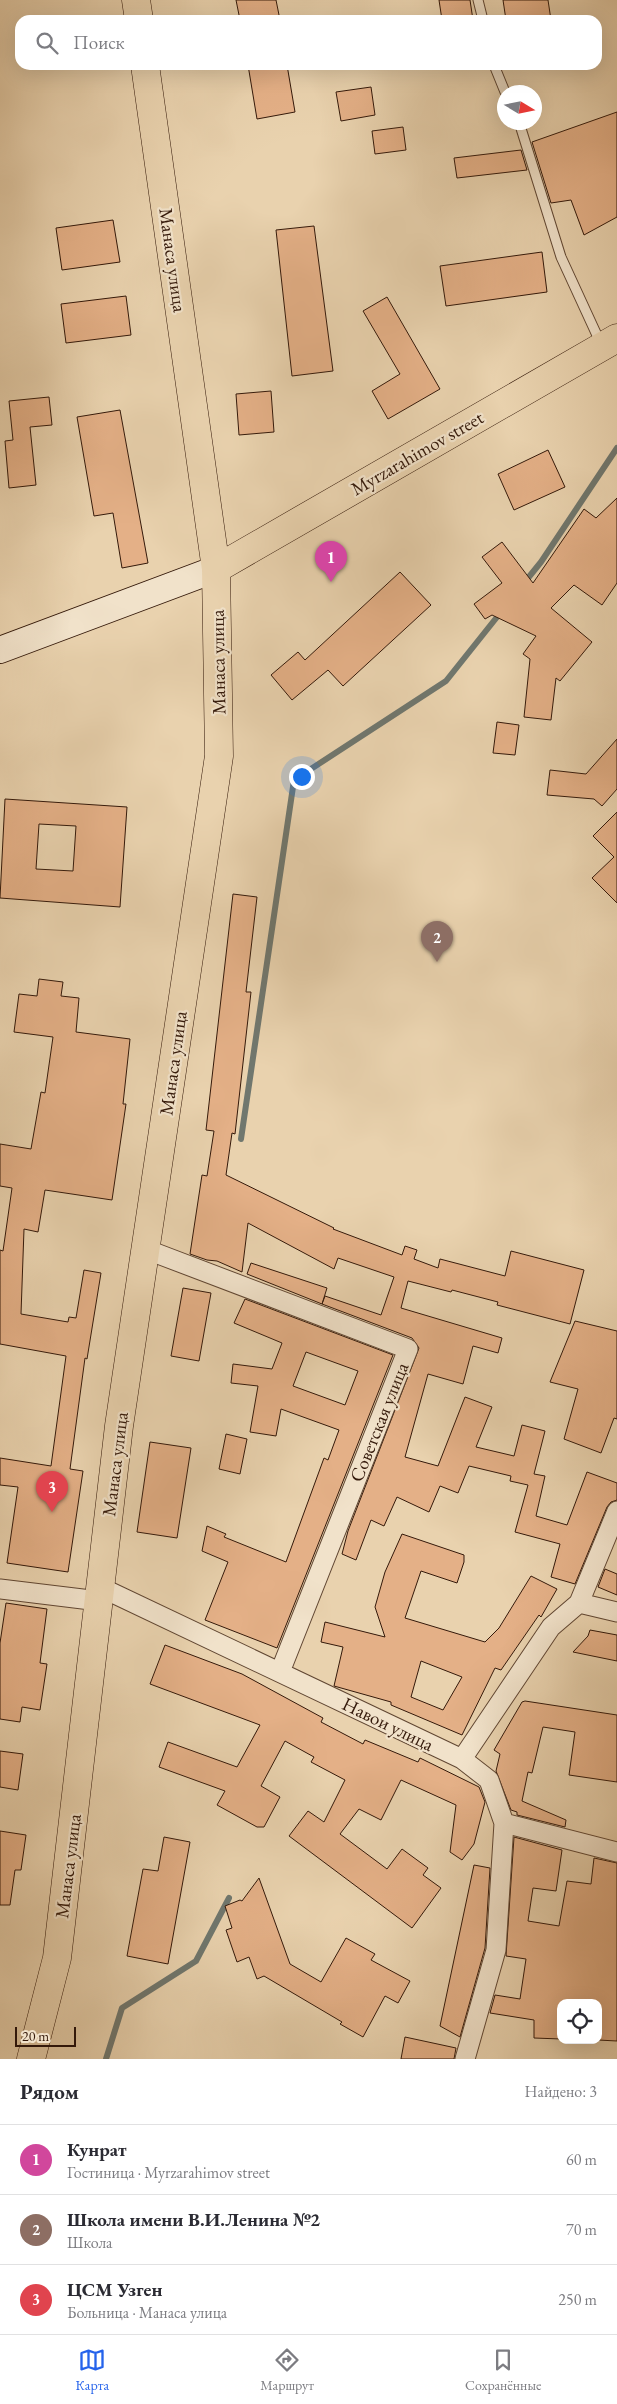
<!DOCTYPE html>
<html lang="ru">
<meta charset="utf-8">
<style>
body{margin:0;font-family:"EB Garamond",serif;background:#f2f2f3;color:#2b2b33}
.controls{position:absolute;right:15px;bottom:15px;display:grid;overflow:hidden;border-radius:10px;box-shadow:0 5px 20px #0002}
.controls button{width:45px;height:45px;display:grid;place-items:center;padding:0;border:0;border-bottom:1px solid #e1e1e2;background:#fff;color:#2b2b33;font:25px sans-serif}
.compass{position:absolute;left:497px;top:85px;width:45px;height:45px;border-radius:50%;background:#fff;box-shadow:0 5px 20px #0002;rotate:100deg}
.scale{position:absolute;left:15px;bottom:12px;width:61px;box-sizing:border-box;padding-left:5px;border:2px solid #34190a;border-top:0;font-size:14px;line-height:18px;white-space:nowrap;color:#34190a;-webkit-text-stroke:4px #f1e2ca;paint-order:stroke}
.you{position:absolute;left:301px;top:776px;width:18px;height:18px;margin:-12px;border:4px solid #fff;border-radius:50%;background:#1a73e8;box-shadow:0 0 0 8px #1a73e833}
.badge{display:grid;place-items:center;width:32px;height:32px;border-radius:50%;background:#2563eb;color:#fff;font-size:16px;font-weight:700}
.pin{position:absolute;translate:-50% -41px;filter:drop-shadow(0 1px 2px #0008)}
.pin::after{content:'';position:absolute;top:26px;width:18px;height:15px;background:inherit;clip-path:polygon(0 0,100% 0,50% 100%)}
.list{margin:0;padding:0;list-style:none}
h2{display:flex;justify-content:space-between;align-items:center;height:65px;margin:0;padding:0 20px;font-size:21px}
h2 small{font-size:16px;font-weight:400;color:#7c7c81}
.list li{display:grid;grid-template-columns:32px 1fr auto;gap:15px;align-items:center;box-sizing:border-box;height:70px;padding:0 20px;border-top:1px solid #e1e1e2}
.list b{display:block;font-size:19px;white-space:nowrap}
.list p{margin:0;font-size:16px;white-space:nowrap;color:#7c7c81}
.list em{font-size:16px;font-style:normal;color:#7c7c81}
.icon{flex:none;width:28px;height:28px;fill:none;stroke:currentColor;stroke-width:2;stroke-linecap:round;stroke-linejoin:round}
.map{position:relative;flex:none;width:617px;height:2059px;overflow:hidden}
.search{position:absolute;background:#fff;box-shadow:0 5px 20px #0002;left:15px;right:15px;top:15px;height:55px;display:flex;align-items:center;gap:12px;box-sizing:border-box;padding:0 18px;border-radius:15px;color:#7c7c81;font-size:19px}
.sheet{height:275px;background:#fff}
nav{display:flex;justify-content:space-around;align-items:center;box-sizing:border-box;height:70px;border-top:1px solid #e1e1e2;background:#fff;font-size:14px;color:#7c7c81}
nav a{display:grid;justify-items:center;gap:2px}
nav .on{color:#2563eb}
.map>svg:first-child{display:block}
.lines{fill:none;stroke-linecap:round;stroke-linejoin:round}
.stream{stroke:#70776e;stroke-width:6}
.building{fill:#e4b087;stroke:#34190a;fill-rule:evenodd}
.service-casing{stroke:#614733;stroke-width:11}
.minor-casing{stroke:#614733;stroke-width:21}
.secondary-casing{stroke:#34190a;stroke-width:28}
.primary-casing{stroke:#34190a;stroke-width:29}
.service{stroke:#f1e2ca;stroke-width:9}
.minor{stroke:#f1e2ca;stroke-width:19}
.secondary{stroke:#f1e2ca;stroke-width:26}
.primary{stroke:#e9d2ae;stroke-width:28}
.labels{text-anchor:middle;dominant-baseline:central;stroke-width:4.5;stroke-linejoin:round;paint-order:stroke}
.street-label{font-size:19px;fill:#34190a;stroke:#f1e2ca}
</style>
<div class="map">
<svg width="617" height="2059" viewBox="0 0 617 2059">
<rect width="100%" height="100%" fill="#e9d2ae"/>
<filter id="stains"><feTurbulence type="fractalNoise" baseFrequency=".004" numOctaves="4"/><feColorMatrix values="0 0 0 0 .2 0 0 0 0 .09 0 0 0 0 .02 0 0 0 .5 -.17"/></filter>
<radialGradient id="worn" r=".72"><stop offset=".6" stop-color="#630" stop-opacity="0"/><stop offset="1" stop-color="#630" stop-opacity=".3"/></radialGradient>
<g class="lines">
<!-- stream -->
<path class="stream" d="M524 583 541 562 617 448
M241 1139 294 780 446 681 501 612
M106 2059 122 2008 196 1961 229 1898"/>
</g>
<!-- building -->
<path class="building" d="M236 0H276L280 20H240Z
M439 0H470L473 20H442Z
M503 0H548L551 20H506Z
M248 65H287L295 112 257 119Z
M371 87 375 115 341 121 336 92Z
M617 112V217L584 235 571 200 551 203 532 142Z
M403 127 406 150 375 154 372 131Z
M521 150 527 170 457 178 454 158Z
M113 220 120 262 62 270 56 228Z
M314 226 333 371 292 376 276 230Z
M542 252 547 292 446 306 440 266Z
M126 296 131 335 66 343 61 304Z
M387 297 440 389 388 419 372 391 400 374 363 311Z
M271 391 274 432 239 435 236 394Z
M49 397 52 425 30 427 36 485 9 488 5 441 13 440 9 401Z
M120 410 148 563 122 568 113 513 94 516 77 417Z
M548 450 565 487 514 510 498 474Z
M617 498V583L602 605 574 585 551 608 592 642 560 681 556 678 551 720 524 717 530 659 523 654 536 636 492 615 485 619 474 604 502 583 482 557 502 542 533 583 584 509 596 518Z
M400 572 431 605 343 686 328 670 292 700 271 675 298 652 305 660Z
M497 722 519 725 515 755 493 753Z
M617 739V789L602 806 594 799 547 795 550 770 586 774Z
M5 799 127 807 120 907 0 898ZM39 824 76 826 73 871 36 869Z
M617 812V903L592 878 614 857 593 836Z
M233 894 257 897 246 992H251L235 1134 232 1133 226 1175 334 1228 333 1229 402 1255 405 1246 417 1250 414 1259 438 1268 440 1259 505 1276 511 1251 584 1270 570 1324 497 1305 498 1302 452 1290 451 1292 408 1281 401 1308 502 1338 498 1353 473 1346 463 1384 428 1374 405 1457 438 1466 465 1397 492 1407 476 1447 514 1456 522 1425 545 1431 534 1474 545 1476 536 1516 567 1525 587 1472 617 1483V1500L611 1502 607 1507 575 1584 551 1577 560 1544 515 1532 528 1485 510 1481 511 1476 469 1466 458 1493 440 1486 429 1512 397 1497 384 1526 371 1520 356 1560 342 1554 348 1531 419 1348 412 1338 322 1304 325 1296 381 1315 394 1277 338 1258 334 1269 248 1223 242 1272 217 1261 207 1260 190 1254 202 1175 207 1176 214 1131 206 1130Z
M39 979 63 982 61 996 79 998 76 1032 130 1039 123 1104H126L112 1200 45 1190 38 1232 24 1229 21 1314 68 1322 69 1317 76 1318 84 1270 101 1273 87 1359 85 1358 70 1469 83 1471 68 1572 7 1563 18 1487 0 1485V1458L51 1466 66 1356 0 1344V1250L3 1251 12 1188 0 1186V1144L31 1149 41 1092 45 1093 53 1037 14 1032 19 994 37 996Z
M251 1263 327 1288 322 1304 247 1274Z
M183 1288 211 1293 199 1361 171 1356Z
M245 1299 393 1355 277 1648 205 1620 228 1562 202 1551 207 1526 226 1534 224 1537 286 1562 324 1458 328 1460 339 1430 281 1409 276 1436 250 1432 258 1386 231 1383 233 1364 272 1369 282 1343 234 1323ZM306 1352 358 1371 345 1405 293 1386Z
M575 1321 617 1331V1419L614 1418 601 1453 564 1439 578 1389 550 1382Z
M226 1434 247 1439 240 1474 219 1469Z
M150 1442 191 1448 177 1538 137 1532Z
M402 1534 464 1555V1562L457 1583 421 1571 405 1618 485 1642 499 1628 531 1576 557 1589 541 1617 539 1615 501 1670 495 1668 462 1735 391 1705V1702L334 1686 343 1647 321 1642 325 1622 385 1637 375 1607 385 1572ZM421 1661 462 1677 443 1710 411 1697Z
M605 1569 617 1574V1595L598 1587Z
M6 1603 47 1609 40 1663 47 1664 40 1710 22 1707 20 1722 0 1719V1643Z
M590 1630 617 1635V1661L573 1652 588 1636Z
M165 1645 242 1674 323 1718 321 1722 363 1744 365 1740 418 1762 420 1758 479 1787 485 1802 474 1844 462 1860 450 1852 456 1805 401 1780 381 1820 359 1809 340 1834 387 1869 402 1849 428 1868 423 1875 441 1888 412 1928 289 1836 308 1811 324 1822 345 1780 311 1762 314 1757 285 1741 261 1786 280 1797 264 1827H257L217 1805 225 1791 159 1767 168 1742 237 1767 260 1725 150 1684Z
M525 1701 617 1715V1782L569 1775 575 1732 543 1727 532 1773 528 1772 522 1801 566 1820 565 1827 517 1815V1812L511 1810 496 1771 500 1754 494 1750 522 1702Z
M0 1751 23 1754 18 1790 0 1787Z
M0 1831 26 1835 21 1870H15L10 1905H0Z
M164 1837 190 1842 168 1964 127 1956 143 1869 158 1871Z
M514 1837 562 1850 556 1891 533 1888 528 1921 559 1926 567 1881 591 1884 594 1858 617 1863V2041L598 2040V2003H561V2039L534 2038V2020L490 2013 495 1995 520 1999 526 1959 506 1956Z
M474 1865 490 1868 485 1948 460 2037 440 2026Z
M259 1878 290 1964 321 1982 346 1938 375 1954 371 1960 410 1981 398 2003 385 1996 363 2037 340 2024 342 2022 264 1976 257 1979 249 1957 237 1962 226 1930 232 1928 225 1906 240 1900 242 1901Z
M405 2037 456 2048 454 2059H401Z"/>
<g class="lines">
<!-- service casing -->
<g class="service-casing">
<path id="service" d="M478 0 483 20
M494 65 505 92
M519 122 561 257 601 344"/>
</g>
<!-- minor casing -->
<g class="minor-casing">
<path id="minor" d="M145 1249 408 1349 280 1672
M100 1587 462 1759 551 1627 579 1603 617 1612
M0 1589 99 1601
M579 1603 617 1511
M462 1759 489 1780 504 1823 496 1950 465 2059
M504 1823 617 1852"/>
</g>
<!-- secondary casing -->
<g class="secondary-casing">
<path id="secondary" d="M0 650 216 569"/>
</g>
<!-- primary casing -->
<g class="primary-casing">
<path id="primary" d="M136 0 139 20
M216 569 617 338
M31 2059 57 1958 119 1426 219 756 216 569 145 65"/>
</g>
<!-- service -->
<use href="#service" class="service"/>
<!-- minor -->
<use href="#minor" class="minor"/>
<!-- secondary -->
<use href="#secondary" class="secondary"/>
<!-- primary -->
<use href="#primary" class="primary"/>
</g>
<g class="labels">
<!-- street labels -->
<g class="street-label">
<text transform="translate(173 260) rotate(82)">Манаса улица</text>
<text transform="translate(417 453) rotate(-30)">Myrzarahimov street</text>
<text transform="translate(218 662) rotate(-91)">Манаса улица</text>
<text transform="translate(173 1063) rotate(-82)">Манаса улица</text>
<text transform="translate(379 1422) rotate(-68)">Советская улица</text>
<text transform="translate(115 1464) rotate(-83)">Манаса улица</text>
<text transform="translate(388 1724) rotate(26)">Навои улица</text>
<text transform="translate(68 1866) rotate(-83)">Манаса улица</text>
</g>
</g>
<rect width="100%" height="100%" filter="url(#stains)"/>
<rect width="100%" height="100%" fill="url(#worn)"/>
</svg>
<div class="controls">
<button><svg class="icon" aria-label="locate" viewBox="0 0 24 24"><circle cx="12" cy="12" r="6"/><path d="M12 2v4M12 18v4M2 12h4M18 12h4"/></svg></button>
</div>
<svg class="compass" viewBox="-18 -18 36 36"><path d="M0-13l5 13h-10z" fill="#e53935"/><path d="M0 13l5-13h-10z" fill="#7c7c81"/></svg>
<div class="scale">20 m</div>
<div class="you"></div>
<div class="pin badge" style="left:331px;top:582px;background:#d1479c">1</div>
<div class="pin badge" style="left:437px;top:962px;background:#8d6e63">2</div>
<div class="pin badge" style="left:52px;top:1512px;background:#e0444e">3</div>
<div class="search"><svg class="icon" aria-label="search" viewBox="0 0 24 24"><circle cx="10" cy="10" r="6"/><path d="M15 15l6 6"/></svg>Поиск</div>
</div>
<section class="sheet">
<h2>Рядом<small>Найдено: 3</small></h2>
<ul class="list">
<li><span class="badge" style="background:#d1479c">1</span><div><b>Кунрат</b><p>Гостиница · Myrzarahimov street</p></div><em>60 m</em></li>
<li><span class="badge" style="background:#8d6e63">2</span><div><b>Школа имени В.И.Ленина №2</b><p>Школа</p></div><em>70 m</em></li>
<li><span class="badge" style="background:#e0444e">3</span><div><b>ЦСМ Узген</b><p>Больница · Манаса улица</p></div><em>250 m</em></li>
</ul>
</section>
<nav>
<a class="on"><svg class="icon" aria-label="map" viewBox="0 0 24 24"><path d="M3 6l6-2 6 2 6-2v14l-6 2-6-2-6 2zM9 4v14M15 6v14"/></svg>Карта</a>
<a><svg class="icon" aria-label="directions" viewBox="0 0 24 24"><path d="M12 3l9 9-9 9-9-9zM9 14v-3h6M13 9l2 2-2 2"/></svg>Маршрут</a>
<a><svg class="icon" aria-label="saved" viewBox="0 0 24 24"><path d="M7 4h10v16l-5-4-5 4z"/></svg>Сохранённые</a>
</nav>
